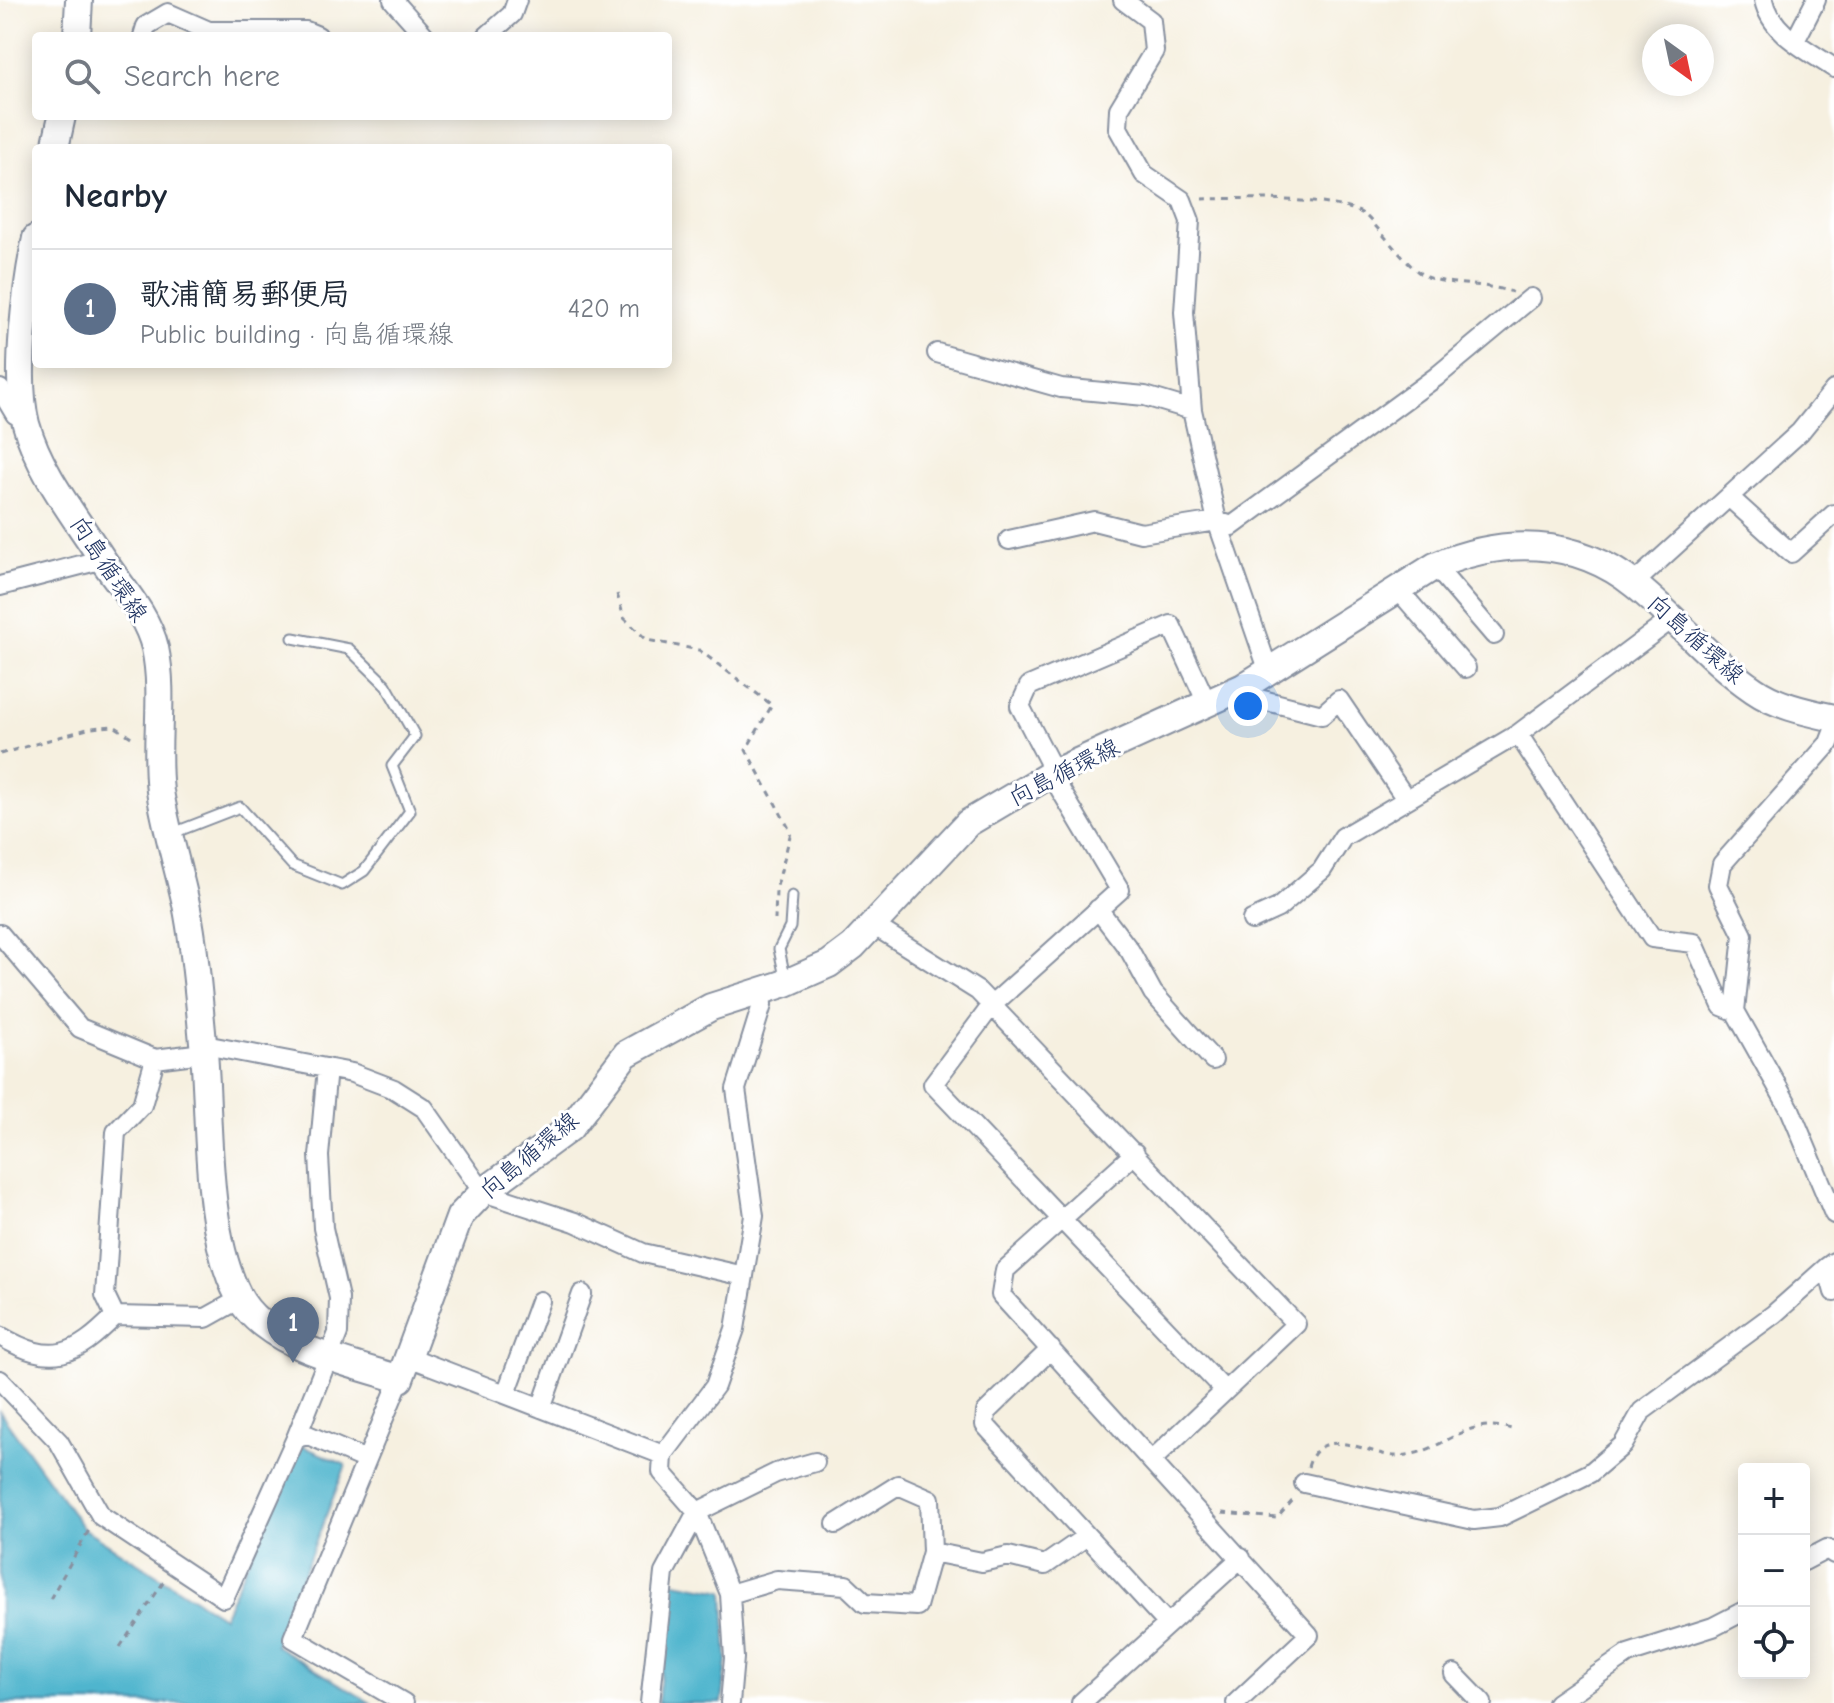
<!DOCTYPE html>
<meta charset="utf-8">
<style>
body{margin:0;font-family:"Comic Neue","Klee One",sans-serif;background:#f2f2f3;color:#1f2937}
.controls{position:absolute;right:24px;bottom:24px;display:grid;overflow:hidden;border-radius:8px;box-shadow:0 4px 20px #0003}
.controls button{width:72px;height:72px;display:grid;place-items:center;padding:0;border:0;border-bottom:2px solid #e0e1e3;background:#fff;color:#1f2937;font:40px sans-serif}
.compass{position:absolute;left:1642px;top:24px;width:72px;height:72px;border-radius:50%;background:#fff;box-shadow:0 4px 20px #0003;rotate:147deg}
.you{position:absolute;left:1248px;top:706px;width:28px;height:28px;margin:-20px;border:6px solid #fff;border-radius:50%;background:#1a73e8;box-shadow:0 0 0 12px #1a73e833}
.badge{display:grid;place-items:center;width:52px;height:52px;border-radius:50%;background:#1f6fb2;color:#fff;font-size:26px;font-weight:700}
.pin{position:absolute;translate:-50% -66px;filter:drop-shadow(0 2px 4px #0008)}
.pin::after{content:'';position:absolute;top:42px;width:28px;height:24px;background:inherit;clip-path:polygon(0 0,100% 0,50% 100%)}
.list{margin:0;padding:0;list-style:none}
h2{display:flex;justify-content:space-between;align-items:center;height:104px;margin:0;padding:0 32px;font-size:34px}
h2 small{font-size:26px;font-weight:400;color:#747a83}
.list li{display:grid;grid-template-columns:52px 1fr auto;gap:24px;align-items:center;box-sizing:border-box;height:120px;padding:0 32px;border-top:2px solid #e0e1e3}
.list b{display:block;font-size:30px;white-space:nowrap}
.list p{margin:0;font-size:26px;white-space:nowrap;color:#747a83}
.list em{font-size:26px;font-style:normal;color:#747a83}
.icon{flex:none;width:44px;height:44px;fill:none;stroke:currentColor;stroke-width:2;stroke-linecap:round;stroke-linejoin:round}
.map{position:relative;flex:none;width:1834px;height:1703px;overflow:hidden}
.search{position:absolute;background:#fff;box-shadow:0 4px 20px #0003;left:32px;top:32px;width:640px;height:88px;display:flex;align-items:center;gap:20px;box-sizing:border-box;padding:0 28px;border-radius:8px;color:#747a83;font-size:30px}
.panel{position:absolute;background:#fff;box-shadow:0 4px 20px #0003;left:32px;top:144px;width:640px;height:224px;border-radius:8px}
.map>svg:first-child{display:block}
.water{fill:#4fb5ce;stroke:#357296;stroke-width:2}
.lines{fill:none;stroke-linecap:round;stroke-linejoin:round}
.service-casing{stroke:#88909f;stroke-width:13}
.minor-casing{stroke:#88909f;stroke-width:22}
.secondary-casing{stroke:#88909f;stroke-width:30}
.path{stroke:#88909f;stroke-width:3;stroke-dasharray:6 6;stroke-linecap:butt}
.service{stroke:#fff;stroke-width:9}
.minor{stroke:#fff;stroke-width:18}
.secondary{stroke:#fff;stroke-width:26}
.labels{text-anchor:middle;dominant-baseline:central;stroke-width:6;stroke-linejoin:round;paint-order:stroke}
.street-label{font-size:24px;fill:#1b2f5e;stroke:#fff}
</style>
<div class="map">
<svg width="1834" height="1703" viewBox="0 0 1834 1703">
<rect width="100%" height="100%" fill="#fff"/>
<filter id="ink" filterUnits="userSpaceOnUse"><feTurbulence type="fractalNoise" baseFrequency=".0125" numOctaves="2"/><feDisplacementMap in="SourceGraphic" scale="16" xChannelSelector="R" yChannelSelector="G"/><feConvolveMatrix kernelMatrix="1 2 1 2 8 2 1 2 1" color-interpolation-filters="sRGB"/></filter>
<filter id="wash" filterUnits="userSpaceOnUse"><feTurbulence type="fractalNoise" baseFrequency=".006" numOctaves="4" result="noise"/><feDisplacementMap in="SourceGraphic" scale="32" xChannelSelector="R" yChannelSelector="G"/><feGaussianBlur stdDeviation="1.8" result="paint"/><feColorMatrix in="noise" values="0 0 0 0 0 0 0 0 0 0 0 0 0 0 0 0 0 1.4 0 .05"/><feComposite in="paint" operator="in"/></filter>
<g filter="url(#wash)">
<rect width="100%" height="100%" fill="#f6f0e0"/>
<!-- water -->
<path class="water" d="M0 1412 83 1528 223 1617 300 1445 346 1465 275 1645 371 1703H0Z
M670 1581 724 1591 727 1661 722 1703H658Z"/>
</g>
<g filter="url(#ink)">
<g class="lines">
<!-- service casing -->
<g class="service-casing">
<path id="service" d="M173 833 240 807 292 865 342 885 364 871 410 811 392 766 415 736 386 685 349 649 293 638
M786 982 779 949 790 927 792 896"/>
</g>
<!-- minor casing -->
<g class="minor-casing">
<path id="minor" d="M393 0 425 36
M1123 0 1151 21 1154 51 1119 109 1118 128 1144 174 1182 200 1190 221 1184 312 1192 410 1217 521 1269 672
M1764 0C1771 34 1808 50 1834 68
M143 36 146 26 168 13 209 31H306L318 36
M487 36 512 14 517 0
M1795 41 1816 0
M937 353 1061 388 1145 396 1192 410
M0 389 15 414 25 412
M1729 497 1791 553 1834 514
M1009 540 1094 521 1141 533 1217 521 1232 526 1436 377 1531 298
M1435 566 1494 635
M1634 583 1800 432 1834 390
M0 586 92 562 100 556
M1396 587 1466 668
M1243 687 1255 698 1322 715 1339 700 1406 799
M1207 703 1171 625 1029 686 1020 706 1048 760 1051 774 1120 890 992 1005 933 1084 1225 1391
M1834 730 1829 743 1722 864 1718 885 1743 935 1735 1011 1790 1109 1834 1214
M1518 734 1652 938 1694 943 1722 1006 1735 1011
M1098 909 1130 951 1153 993 1213 1060
M1252 920 1278 908 1322 870 1343 837 1518 734 1672 619
M873 925 978 991 1296 1324 1152 1460
M0 934 80 1028 155 1059 195 1054 215 1047 352 1073 394 1089 424 1108 483 1192 575 1222 643 1253 744 1276
M1135 1153 1005 1270 1001 1295 1309 1635 1236 1703
M1834 1262 1827 1267 1834 1292
M115 1316 105 1295 116 1132 142 1105 155 1059
M0 1336C53 1367 75 1356 115 1316L206 1318 240 1299
M1051 1349 986 1412 985 1425 1168 1624
M409 1357 663 1455
M400 1379 293 1638 404 1703
M0 1380 59 1442 101 1516 224 1598 296 1438 308 1435 366 1460
M506 1394 540 1301
M541 1408 582 1294
M296 1438 338 1333 339 1298 323 1228 319 1156 327 1068
M1304 1483 1474 1520 1500 1517 1590 1473 1623 1445 1642 1411 1774 1314 1827 1267
M932 1552 982 1562 1008 1556 1045 1565 1087 1536
M1804 1561 1827 1549 1834 1554
M730 1594 777 1580 846 1585 865 1603 917 1606 932 1552 930 1499 898 1485 836 1524
M1454 1674 1482 1703
M650 1703 664 1573 697 1512 776 1473 815 1462
M730 1703 734 1658 730 1594 697 1512 662 1472 663 1455 715 1386 735 1329 754 1216 736 1089 762 1005 761 989
M1081 1703 1241 1558
M1557 1703 1628 1654 1713 1627 1744 1611"/>
</g>
<!-- secondary casing -->
<g class="secondary-casing">
<path id="secondary" d="M77 36 79 0
M55 148 62 116
M36 238C26 286 14 378 26 424 39 471 73 514 99 554 118 584 147 613 155 648 165 695 154 744 160 791 166 829 178 867 186 904 196 952 199 1004 204 1052 210 1124 205 1231 238 1295 263 1346 350 1363 400 1379L460 1216 483 1192 570 1128 626 1054 711 1007 786 983 829 964 853 946 968 823 1051 774 1243 687 1435 566C1502 537 1575 537 1635 585 1676 618 1710 660 1754 690 1777 706 1807 712 1834 718"/>
</g>
<!-- path -->
<path class="path" d="M1202 199C1234 198 1344 197 1366 216 1381 230 1410 271 1427 277 1453 286 1484 283 1512 292
M617 594 624 618 647 640 699 650 772 705 746 750 791 832 776 890 775 920
M0 754 91 728 114 726 136 740
M1308 1467C1321 1421 1370 1456 1396 1456 1445 1455 1462 1413 1515 1430
M1222 1513 1277 1518 1294 1499
M50 1599 89 1530
M120 1647 165 1580"/>
<!-- service -->
<use href="#service" class="service"/>
<!-- minor -->
<use href="#minor" class="minor"/>
<!-- secondary -->
<use href="#secondary" class="secondary"/>
</g>
</g>
<g class="labels">
<!-- street labels -->
<g class="street-label">
<text transform="translate(109 569) rotate(57)">向島循環線</text>
<text transform="translate(1696 639) rotate(42)">向島循環線</text>
<text transform="translate(1064 772) rotate(-27)">向島循環線</text>
<text transform="translate(529 1155) rotate(-40)">向島循環線</text>
</g>
</g>
</svg>
<div class="controls">
<button>+</button>
<button>−</button>
<button><svg class="icon" aria-label="locate" viewBox="0 0 24 24"><circle cx="12" cy="12" r="6"/><path d="M12 2v4M12 18v4M2 12h4M18 12h4"/></svg></button>
</div>
<svg class="compass" viewBox="-18 -18 36 36"><path d="M0-13l5 13h-10z" fill="#e53935"/><path d="M0 13l5-13h-10z" fill="#747a83"/></svg>
<div class="you"></div>
<div class="pin badge" style="left:293px;top:1363px;background:#5c6f8a">1</div>
<div class="search"><svg class="icon" aria-label="search" viewBox="0 0 24 24"><circle cx="10" cy="10" r="6"/><path d="M15 15l6 6"/></svg>Search here</div>
<section class="panel">
<h2>Nearby<small></small></h2>
<ul class="list">
<li><span class="badge" style="background:#5c6f8a">1</span><div><b>歌浦簡易郵便局</b><p>Public building · 向島循環線</p></div><em>420 m</em></li>
</ul>
</section>
</div>
